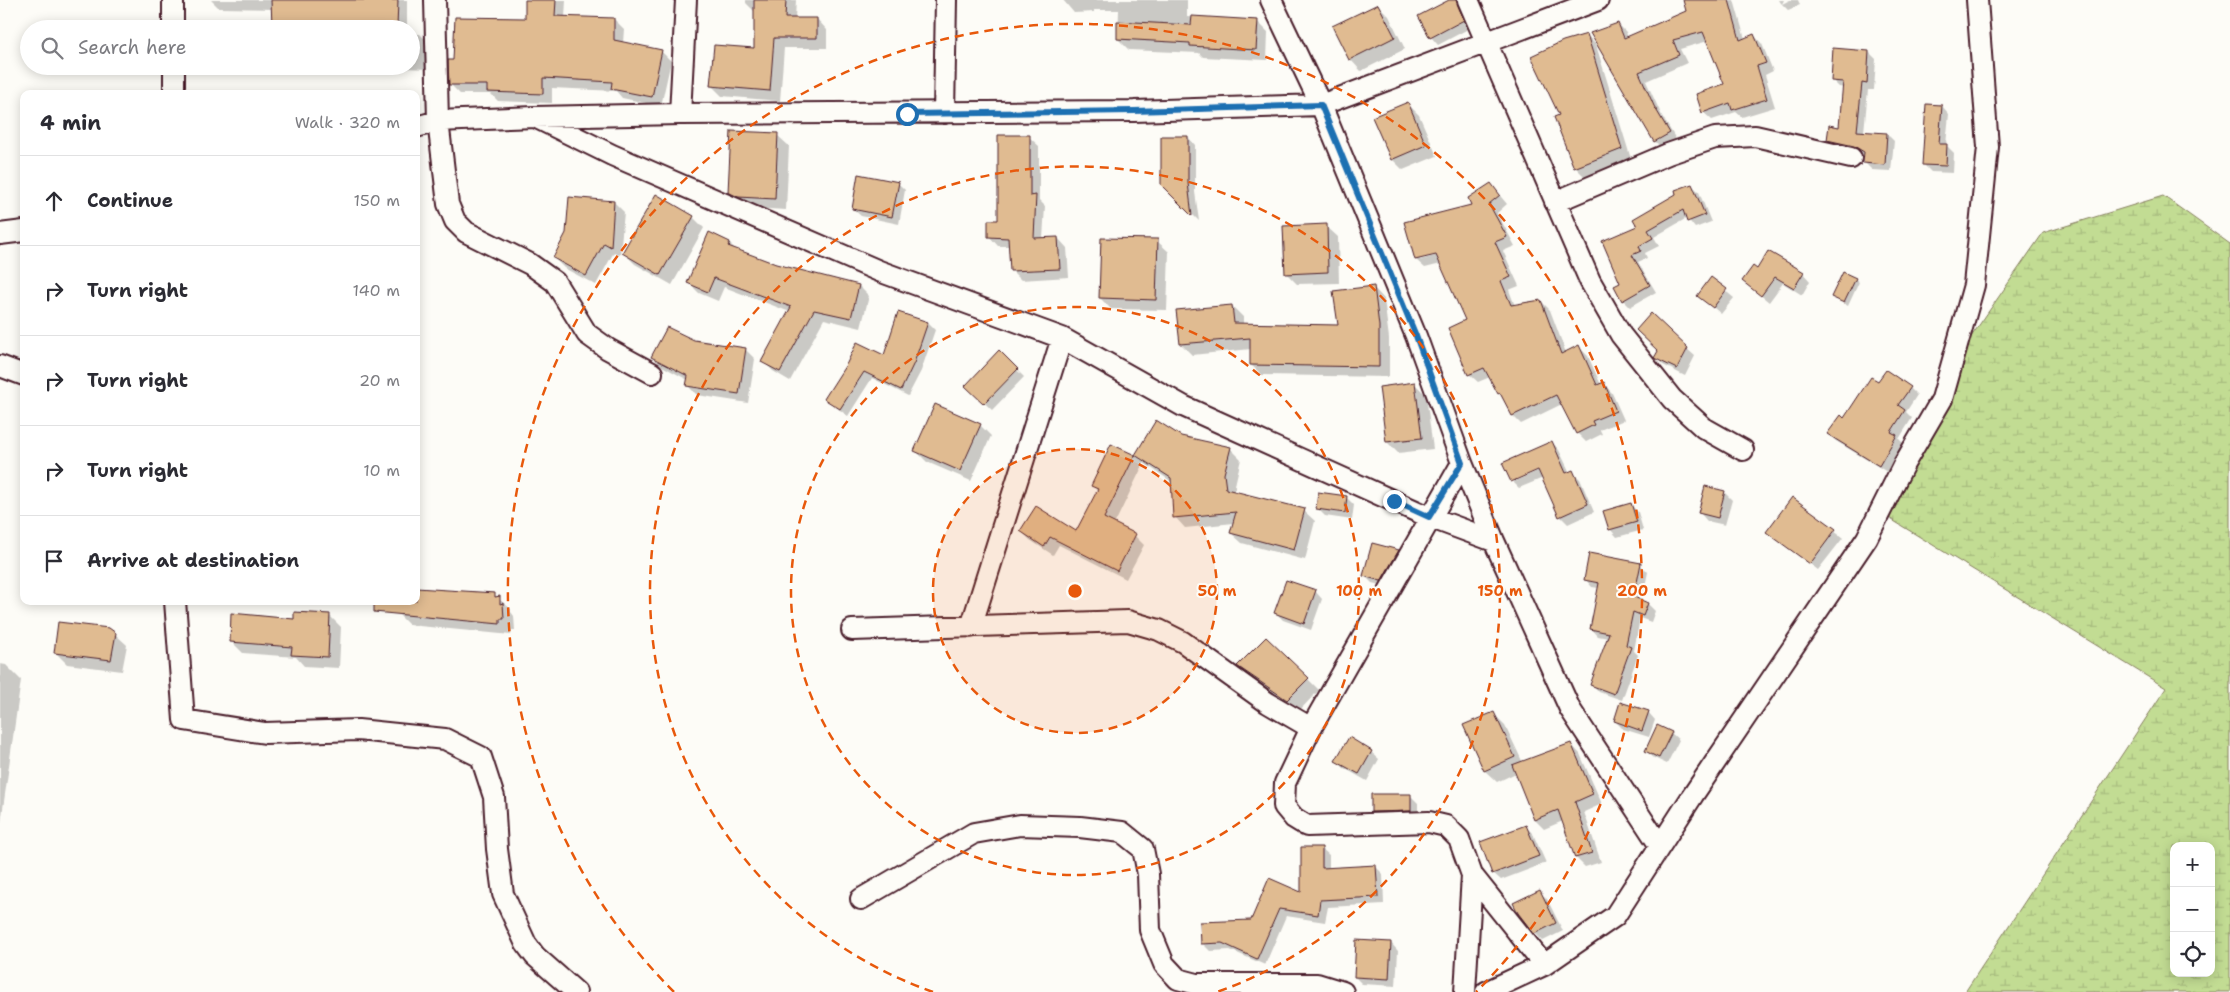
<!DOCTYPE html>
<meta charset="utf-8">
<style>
body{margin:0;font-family:"Shantell Sans",sans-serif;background:#f2f2f3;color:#2b2b33}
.controls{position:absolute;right:15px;bottom:15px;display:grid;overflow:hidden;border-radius:10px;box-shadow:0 2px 12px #0003}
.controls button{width:45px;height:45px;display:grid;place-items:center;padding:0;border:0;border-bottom:1px solid #e1e1e2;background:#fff;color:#2b2b33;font:25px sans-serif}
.stop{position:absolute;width:15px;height:15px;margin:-11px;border:4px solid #1f6fb2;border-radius:50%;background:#fff}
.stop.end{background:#1f6fb2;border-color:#fff;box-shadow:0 1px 5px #0008}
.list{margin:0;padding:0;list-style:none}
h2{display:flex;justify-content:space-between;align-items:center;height:65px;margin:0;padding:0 20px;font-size:21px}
h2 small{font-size:16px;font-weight:400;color:#7c7c81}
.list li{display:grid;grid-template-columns:32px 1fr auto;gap:15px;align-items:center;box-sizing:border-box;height:90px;padding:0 20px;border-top:1px solid #e1e1e2}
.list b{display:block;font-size:19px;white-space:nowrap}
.list em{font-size:16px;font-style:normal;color:#7c7c81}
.icon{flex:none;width:28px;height:28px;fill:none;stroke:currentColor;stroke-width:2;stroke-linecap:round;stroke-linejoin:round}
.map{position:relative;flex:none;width:2230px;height:992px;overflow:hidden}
.search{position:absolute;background:#fff;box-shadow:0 2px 12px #0003;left:20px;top:20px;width:400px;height:55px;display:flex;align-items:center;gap:12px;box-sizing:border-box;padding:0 18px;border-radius:28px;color:#7c7c81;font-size:19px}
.panel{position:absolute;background:#fff;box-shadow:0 2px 12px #0003;left:20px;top:90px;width:400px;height:515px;border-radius:10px}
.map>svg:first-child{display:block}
.wetland{fill:url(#wetland-marsh);stroke:#867e5f;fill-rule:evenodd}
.shadow{fill:#0003;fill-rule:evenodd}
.building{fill:#e0bb91;stroke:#4a1f2b}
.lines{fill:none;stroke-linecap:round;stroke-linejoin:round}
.street-casing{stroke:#4a1f2b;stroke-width:24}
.street{stroke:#fdfcf7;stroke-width:20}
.route{stroke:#1f6fb2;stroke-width:6}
.ring{fill:none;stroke:#e8590c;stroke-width:2.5;stroke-dasharray:9 6}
.centre{fill:#e8590c;stroke:#fdfcf7;stroke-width:2.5}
.ring-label{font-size:15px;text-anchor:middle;font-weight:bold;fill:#e8590c;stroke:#fdfcf7;stroke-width:4;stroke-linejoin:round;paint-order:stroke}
</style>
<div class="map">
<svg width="2230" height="992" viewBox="0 0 2230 992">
<defs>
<pattern id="wetland-marsh" width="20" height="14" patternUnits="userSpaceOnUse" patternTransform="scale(1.25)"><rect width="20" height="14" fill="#c2dc93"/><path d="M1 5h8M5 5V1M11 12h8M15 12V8" fill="none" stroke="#a8bc7f"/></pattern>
</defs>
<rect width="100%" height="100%" fill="#fdfcf7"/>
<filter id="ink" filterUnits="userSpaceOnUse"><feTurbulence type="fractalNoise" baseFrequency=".02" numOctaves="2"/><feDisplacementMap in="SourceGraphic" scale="10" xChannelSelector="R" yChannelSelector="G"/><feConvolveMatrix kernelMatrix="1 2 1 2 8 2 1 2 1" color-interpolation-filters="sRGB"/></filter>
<g filter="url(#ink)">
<!-- wetland -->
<path class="wetland" d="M2163 196 2230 244V992H1965L2166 688 1871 507 1955 360 2043 233ZM2174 846H2211V973H2174Z"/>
<!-- shadow -->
<path class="shadow" d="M211 0H407V29H276L273 26V9L219 8Z
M527 0H566L565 18 614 19 624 29 623 43 661 51 671 61 661 106 622 98 616 91 552 88V103L498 101 491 94H460L450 84 454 61 526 19Z
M746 0H796L795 19H817L827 30V48H784L780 101 722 96 712 86 756 50V13L746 3Z
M1063 0H1187V17L1257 21 1268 32 1267 60 1203 57 1199 53 1129 50 1118 39 1119 10H1094V12L1074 13Z
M1451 0H1457L1462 6 1470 28 1438 45 1431 37Z
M1692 0H1734L1745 39 1754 35 1762 44 1773 71 1765 75 1775 107 1742 117 1736 112 1712 120 1703 112 1726 85 1708 41 1680 49 1687 63 1646 81 1662 116 1677 141 1663 150 1655 141 1618 24 1626 32 1628 38 1687 12Z
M1779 0H1784L1782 4 1790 0H1798L1800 5 1788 10 1781 3Z
M1378 5 1389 16 1405 49 1361 71 1350 59Z
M411 34H420L430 44 429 69 374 67V71L325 69 322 66H411Z
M1587 35 1596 45 1631 159 1585 177 1575 167Z
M1869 52 1876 59 1874 90H1868L1864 132 1887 134 1894 141 1891 171 1872 170 1865 163V155L1836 147 1828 140 1840 128 1844 88 1839 87 1832 80Z
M1407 103 1419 115 1437 156 1403 170 1392 159Z
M1942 106 1949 114 1946 145 1954 153 1953 173 1931 172 1923 164Z
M777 135 789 146 786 210 751 208 740 203 729 192Z
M1029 137 1039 146V200L1045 206 1043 239 1058 238 1067 248 1069 277 1021 280 1012 271 1010 246H998L989 236 999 222Z
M1188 137 1195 145V192L1199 221 1163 185Z
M898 183 905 190 899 224 861 216 853 209Z
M1491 185 1507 204 1497 213 1515 246 1503 251 1519 286 1509 290 1515 306 1541 301 1550 310 1566 353 1579 347 1588 356 1601 385 1604 384 1612 393 1624 420 1600 430 1602 434 1586 442 1577 433 1562 404 1521 424 1513 416 1490 377 1478 382 1469 374 1466 321 1441 264 1425 268 1416 260 1406 223 1473 205ZM1442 252V254L1420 260V258Z
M1692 185 1699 192 1711 222 1695 228 1687 218 1654 237 1659 246 1645 253 1647 258 1638 262 1656 292 1630 307 1623 300 1622 283 1638 227Z
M614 202 624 212 620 255 614 252 596 285 564 268 554 258 567 233Z
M693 217 704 228 672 285 635 264 624 253Z
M1326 226 1338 237 1339 283 1297 284 1286 273Z
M1157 241 1169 252 1167 310 1111 309 1100 298Z
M729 243 737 251 776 266 859 286 869 296 861 328 824 319 790 381 773 371 763 361 790 312 724 287 718 301 699 293 689 283Z
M1803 273 1810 281 1802 295 1783 283 1769 302 1743 281Z
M1711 279 1734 298 1721 314 1699 295Z
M1855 279 1859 282 1848 306 1833 297Z
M1374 288 1384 299 1389 338V377L1262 375 1251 365V349L1192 355 1181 344 1232 306 1243 317V324L1339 326Z
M899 313 928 323 935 330 921 371 908 396 872 378 848 416 825 399 884 356Z
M745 349 755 359 748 403 697 395 687 385 688 380 662 366 653 357Z
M1687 349 1695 356 1685 376 1663 365 1656 357Z
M999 352 1024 377 992 410 974 393Z
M1878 383 1910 388 1917 395 1906 412 1912 418 1899 439 1904 444 1887 472 1836 441 1829 434Z
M1415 384 1426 395 1433 449 1398 453 1387 442Z
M1157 422 1180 437 1230 448 1241 459 1235 485V492L1304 511 1315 521 1305 560 1242 543 1231 533 1234 523 1185 528 1175 517 1172 482 1144 463 1114 525 1135 536 1144 545 1126 579 1059 545 1053 555 1030 540 1021 531 1076 533 1098 491 1092 486 1111 446 1135 457Z
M980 425 991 436 971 481 927 462 915 450Z
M1552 442 1559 450 1570 473 1572 472 1580 479 1594 512 1568 524 1560 516 1543 478 1519 488 1512 481 1504 463ZM1543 466 1544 468 1513 482V479Z
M1724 492 1732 500 1725 525 1707 521 1700 513Z
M1346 497 1354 505 1352 520 1325 516 1318 509Z
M1793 498 1843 538 1818 570 1768 532Z
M1631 505 1638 512 1643 530 1617 537 1610 529Z
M1398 551 1405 558 1389 587 1372 583 1364 575Z
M1640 564 1648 572 1642 601 1648 604 1655 611 1651 622 1640 618 1634 651 1638 655 1622 700 1599 692 1592 684 1608 638 1598 636 1591 628 1599 588 1592 587 1585 579Z
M1315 591 1322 599 1311 630 1283 620 1276 613Z
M494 595 511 609V612L514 616 515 630H512L511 635 409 625 398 614 416 601Z
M330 616 341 627 339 668 304 666 296 657 243 653 232 642 295 620Z
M115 634 127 645 122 671 67 664 55 652Z
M0 664 6 665 21 680 0 830Z
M1239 666 1308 679 1319 690 1299 711 1250 678Z
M1648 712 1655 720 1649 737 1623 729 1615 721Z
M1493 713 1505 725 1523 763 1571 744 1580 754 1602 804 1584 812 1601 862 1585 867 1576 858 1563 821 1544 829 1535 820 1516 773 1497 782 1485 771 1465 726Z
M1671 733 1679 740 1667 764 1654 758 1646 751Z
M1371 752 1379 759 1367 781 1344 768 1337 761Z
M1411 796 1418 803V818L1379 819 1372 812Z
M1525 826 1533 834 1546 863 1501 880 1493 873Z
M1321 848 1329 855V869L1375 866 1383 874 1384 904 1328 907 1325 922 1286 916 1265 965 1230 950 1210 951 1202 943 1252 921 1303 894Z
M1539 892 1547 899 1563 931 1543 941 1535 933Z
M1391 943 1398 951 1396 986 1362 984 1355 977Z"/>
<!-- building -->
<path class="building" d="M271 0H398L397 28 284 29V27L272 26Z
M525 0H556L555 16 614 18V40L662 50 652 97 611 89 612 82 543 78V94L487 92V85H449L448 60H453L455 17 525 18Z
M754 0H786L785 18H817V38H774L770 91 710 86 714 45 754 48Z
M1449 0H1456L1464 20 1430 38 1418 16Z
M1683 0H1729L1740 40 1754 34 1766 63 1757 66 1767 99 1732 110 1730 103 1702 113 1696 94 1724 84 1703 32 1673 40 1679 55 1639 72 1654 106 1670 133 1654 142 1590 33 1618 23 1624 38 1686 11Z
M1378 4 1395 37 1349 60 1332 26Z
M1192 16 1258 20 1256 50 1190 46V43L1117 39V21L1191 25Z
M1587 34 1622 149 1574 168 1554 117 1559 115 1531 56 1563 41Z
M1833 48 1869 51 1867 84 1862 83 1857 131 1887 133 1885 165 1863 163 1864 152 1854 146 1827 140 1829 125 1839 127 1843 82 1831 81Z
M1408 102 1426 145 1391 160 1372 117Z
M1926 104 1942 105 1939 144H1947L1946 166 1922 165Z
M731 131 778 133 775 199 738 197 728 192Z
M998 135H1030V196L1036 195 1034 238 1058 237 1060 269 1010 271 1008 238 988 237V220H998Z
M1161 136H1188V183L1192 216 1161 185Z
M858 174 899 182 892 217 852 209Z
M1491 183 1500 195 1489 204 1507 237 1495 242 1511 277 1501 281 1511 305 1541 300 1561 354 1579 345 1597 385 1604 382 1616 411 1592 421 1594 425 1576 434 1556 395 1512 416 1500 393 1498 394 1484 368 1468 375 1448 328 1465 320 1436 255 1415 260 1404 222 1471 205 1468 198Z
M1692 184 1705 215 1687 222 1683 210 1648 230 1653 238 1639 246 1641 251 1632 255 1650 285 1622 301 1614 286 1620 283 1602 241 1637 226 1633 219 1676 194 1675 190Z
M656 194 694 216 660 275 622 253Z
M569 197 614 201 611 247 604 243 586 276 553 258 566 233Z
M1327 224 1328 272 1285 274 1283 226Z
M709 232 730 242 728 246 776 264 859 285 851 318 814 310 780 372 761 362 791 307 714 278 708 292 687 283Z
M1101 238 1158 239 1156 300 1099 298Z
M1768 251 1804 272 1794 288 1775 277 1761 296 1742 281 1753 266 1757 269Z
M1843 272 1856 278 1844 303 1831 297Z
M1711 277 1727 289 1713 308 1697 296Z
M1374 286 1379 326V367L1250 365V338L1180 344 1176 310 1232 305 1234 323 1338 325 1333 291Z
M898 312 928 322 914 363 901 390 864 372 840 409 824 399 847 363 857 342 884 355Z
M1651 313 1688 348 1677 369 1654 358 1658 351 1636 330Z
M667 327 694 340 746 348 739 394 686 386 688 376 651 357Z
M999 350 1018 369 984 404 965 386Z
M1886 370 1911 387 1898 405 1905 410 1891 432 1897 435 1879 466 1827 434 1841 415 1844 418 1871 377 1878 381Z
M1415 382 1422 438 1386 442 1379 387Z
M935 404 981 424 960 471 914 451Z
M1156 420 1181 436 1231 447 1224 474 1226 489 1305 509 1294 550 1230 533 1236 512 1173 518 1171 478 1135 455Z
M1552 441 1566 473 1573 470 1588 504 1559 517 1538 470 1511 482 1502 463Z
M1111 444 1135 455 1104 518 1136 534 1117 571 1050 537 1044 547 1020 531 1036 506 1076 531 1098 489 1091 486Z
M1705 486 1725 491 1718 518 1698 513Z
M1318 492 1347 496 1345 513 1316 509Z
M1792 497 1836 529 1810 564 1766 532Z
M1631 503 1637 522 1609 530 1603 511Z
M1372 543 1399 550 1381 581 1363 576Z
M1589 553 1641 563 1634 597 1648 603 1643 616 1633 612 1626 645 1631 647 1614 694 1590 685 1609 633 1590 629 1599 583 1584 580Z
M1286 580 1316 590 1304 624 1274 613Z
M416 588 495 593V597L500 596V604L503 603 504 619H500V624L374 612V601H416Z
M294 612 330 614 328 657 291 655 292 647 230 642 231 613 294 619Z
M58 622 109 628 116 633 111 660 54 653Z
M1266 637 1309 678 1287 700 1237 666Z
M1620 702 1649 711 1642 731 1614 721Z
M1494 712 1515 757 1484 771 1463 725Z
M1657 725 1672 732 1659 758 1645 751Z
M1349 737 1372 751 1359 774 1335 761Z
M1571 743 1593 794 1575 802 1592 853 1575 858 1558 810 1534 820 1512 765Z
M1371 794H1411V811L1371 812Z
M1526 825 1539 856 1492 874 1480 842Z
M1301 847H1322V868L1376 865 1378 897 1320 900 1318 915 1279 909 1257 959 1222 943 1201 944 1200 922 1251 920 1269 878 1301 892Z
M1540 890 1556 923 1534 934 1518 913 1513 903Z
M1356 940 1391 942 1389 979 1354 977Z"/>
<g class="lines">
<!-- street casing -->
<g class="street-casing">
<path id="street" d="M173 0V29
M435 0 438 121 448 204 455 221 466 232 530 264 555 282 587 334 608 349 652 373
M1271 0 1321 105 1416 336 1462 463 1494 541 1570 709 1660 846
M1468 0 1590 281 1621 335 1672 399 1704 428 1743 450
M174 66V94
M944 113 946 0
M680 114 686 0
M539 119 612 155 879 271 1062 338 1183 406 1429 517 1494 541
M416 127 438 121 535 117 680 114 1134 111 1321 105 1598 0
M1555 202 1668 154 1715 138 1755 136 1851 158
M0 234 24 231
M0 366 24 375
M1462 463 1311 728 1285 783 1284 806 1294 818 1307 826 1429 822 1446 826 1459 839 1472 875 1544 965
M175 601 184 720 265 733 358 730 445 739 481 757 494 797 497 849 503 894 526 944 535 956 576 992
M971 627 1062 338
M852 630 1128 621 1159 630 1183 642 1268 703 1311 728
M861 899 974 833 1020 825 1080 827 1122 832 1143 849 1148 874 1150 930 1164 964 1178 979 1197 984H1317L1343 992
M1465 992 1472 875
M1486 992 1544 965 1615 916 1693 795 1867 538 1904 464 1942 399 1974 285 1988 147 1977 0"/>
</g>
<!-- street -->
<use href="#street" class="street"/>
</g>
</g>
<g class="lines" filter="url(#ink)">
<!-- route -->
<path class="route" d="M907 114 1134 111 1321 105 1416 336 1462 463 1429 517 1394 501"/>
</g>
<!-- distance rings -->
<circle cx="1075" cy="591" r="142" fill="#e8590c" fill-opacity=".12"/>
<g class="ring">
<circle cx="1075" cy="591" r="142"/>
<circle cx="1075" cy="591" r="284"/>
<path d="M933 992A425 425 0 1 1 1217 992"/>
<path d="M674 992A567 567 0 1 1 1476 992"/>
</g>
<circle cx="1075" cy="591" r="8" class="centre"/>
<g class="ring-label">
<text x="1217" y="596">50 m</text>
<text x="1359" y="596">100 m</text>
<text x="1500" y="596">150 m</text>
<text x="1642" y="596">200 m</text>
</g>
</svg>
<div class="controls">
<button>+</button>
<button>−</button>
<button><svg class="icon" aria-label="locate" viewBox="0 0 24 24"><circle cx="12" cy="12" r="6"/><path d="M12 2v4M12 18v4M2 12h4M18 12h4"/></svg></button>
</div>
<div class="stop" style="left:907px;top:114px"></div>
<div class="stop end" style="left:1394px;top:501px"></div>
<div class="search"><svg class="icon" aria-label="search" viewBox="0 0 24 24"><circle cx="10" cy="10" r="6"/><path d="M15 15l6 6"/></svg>Search here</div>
<section class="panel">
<h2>4 min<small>Walk · 320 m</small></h2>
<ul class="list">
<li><svg class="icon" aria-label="ahead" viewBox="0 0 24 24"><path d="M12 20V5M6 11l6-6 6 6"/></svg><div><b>Continue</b></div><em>150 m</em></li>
<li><svg class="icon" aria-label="right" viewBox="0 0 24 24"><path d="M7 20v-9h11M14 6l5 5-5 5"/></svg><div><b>Turn right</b></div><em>140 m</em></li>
<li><svg class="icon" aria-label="right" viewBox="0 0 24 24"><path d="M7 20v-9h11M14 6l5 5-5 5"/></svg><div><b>Turn right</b></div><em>20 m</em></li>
<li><svg class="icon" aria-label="right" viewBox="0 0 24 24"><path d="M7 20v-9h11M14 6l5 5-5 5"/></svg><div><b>Turn right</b></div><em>10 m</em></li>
<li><svg class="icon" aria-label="arrive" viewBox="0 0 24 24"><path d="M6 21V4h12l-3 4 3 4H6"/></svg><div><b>Arrive at destination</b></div></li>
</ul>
</section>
</div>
